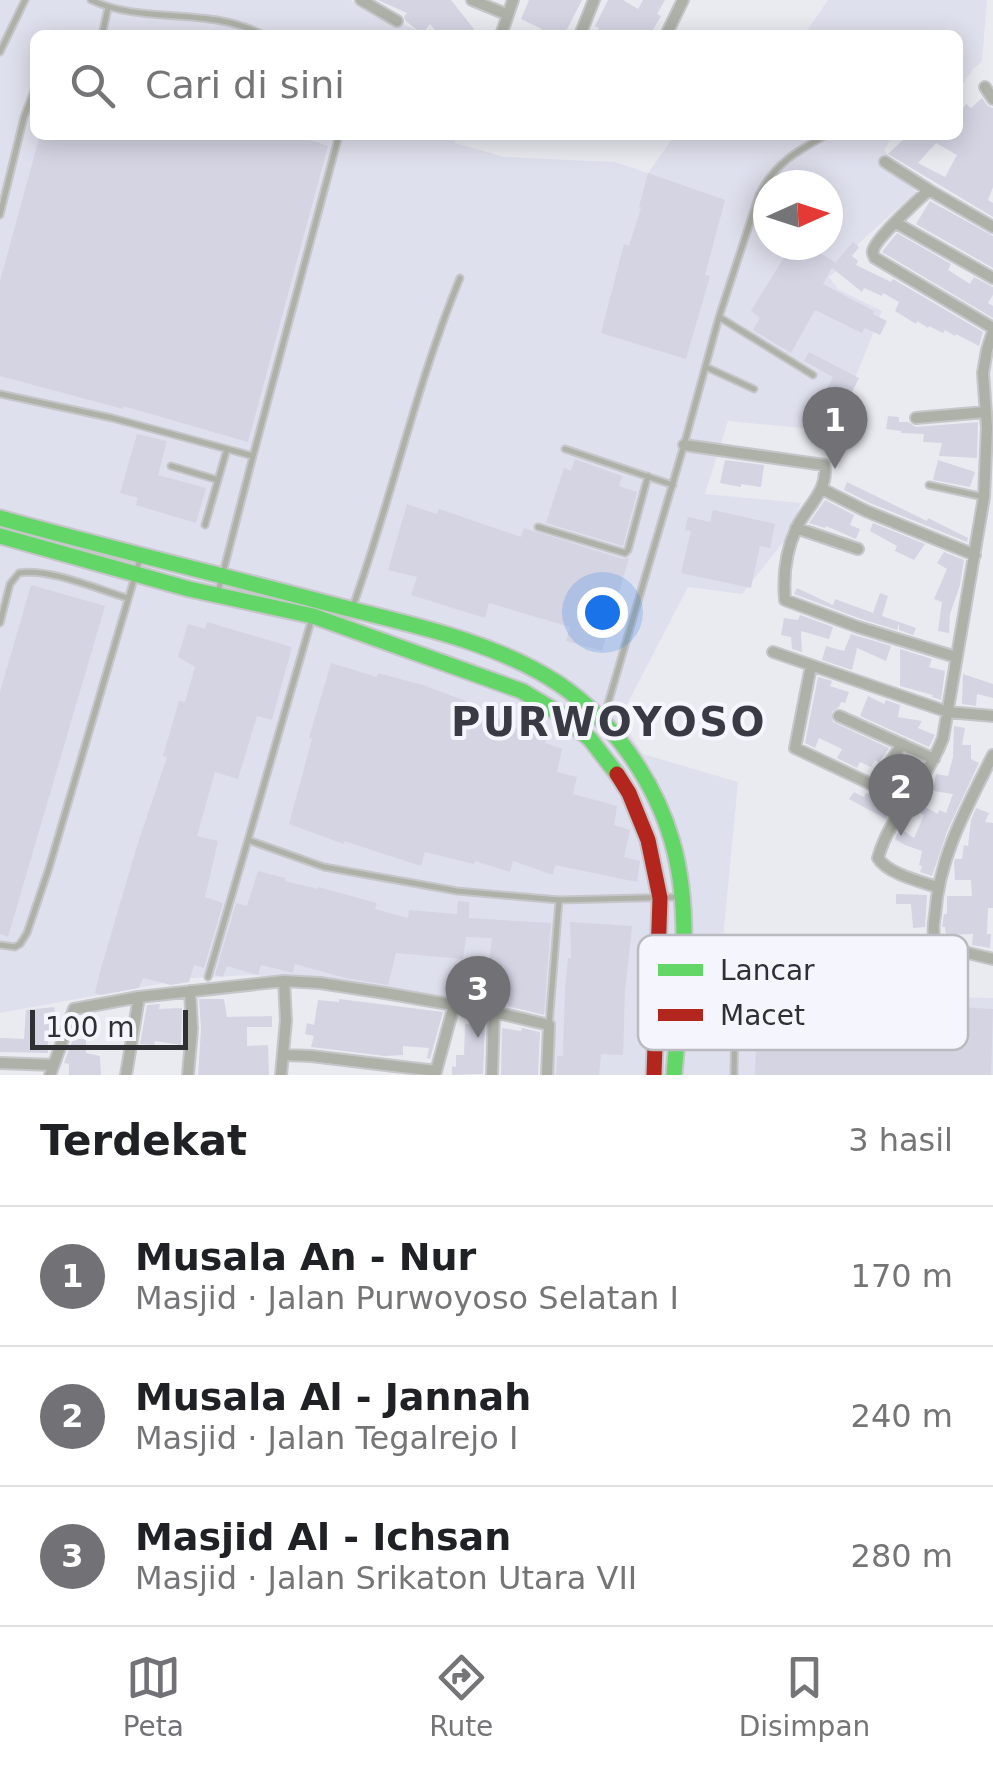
<!DOCTYPE html>
<html lang="id">
<meta charset="utf-8">
<style>
body{margin:0;font-family:"DejaVu Sans",sans-serif;background:#f2f2f2;color:#202124}
.compass{position:absolute;left:753px;top:170px;width:90px;height:90px;border-radius:50%;background:#fff;box-shadow:0 5px 25px #0003;rotate:87deg}
.scale{position:absolute;left:30px;bottom:25px;width:158px;box-sizing:border-box;padding-left:10px;border:5px solid #303034;border-top:0;font-size:28px;line-height:35px;white-space:nowrap;color:#303034;-webkit-text-stroke:8px #f5f6fd;paint-order:stroke}
.you{position:absolute;left:602px;top:612px;width:35px;height:35px;margin:-25px;border:8px solid #fff;border-radius:50%;background:#1a73e8;box-shadow:0 0 0 15px #1a73e833}
.badge{display:grid;place-items:center;width:65px;height:65px;border-radius:50%;background:#717176;color:#fff;font-size:32px;font-weight:700}
.pin{position:absolute;translate:-50% -82px;filter:drop-shadow(0 2px 5px #0008)}
.pin::after{content:'';position:absolute;top:52px;width:35px;height:30px;background:inherit;clip-path:polygon(0 0,100% 0,50% 100%)}
.list{margin:0;padding:0;list-style:none}
h2{display:flex;justify-content:space-between;align-items:center;height:130px;margin:0;padding:0 40px;font-size:42px}
h2 small{font-size:32px;font-weight:400;color:#757577}
.list li{display:grid;grid-template-columns:65px 1fr auto;gap:30px;align-items:center;box-sizing:border-box;height:140px;padding:0 40px;border-top:2px solid #e0e0e0}
.list b{display:block;font-size:38px;white-space:nowrap}
.list p{margin:0;font-size:32px;white-space:nowrap;color:#757577}
.list em{font-size:32px;font-style:normal;color:#757577}
.icon{flex:none;width:55px;height:55px;fill:none;stroke:currentColor;stroke-width:2;stroke-linecap:round;stroke-linejoin:round}
.map{position:relative;flex:none;width:993px;height:1075px;overflow:hidden}
.search{position:absolute;background:#fff;box-shadow:0 5px 25px #0003;left:30px;right:30px;top:30px;height:110px;display:flex;align-items:center;gap:25px;box-sizing:border-box;padding:0 35px;border-radius:15px;color:#757577;font-size:38px}
.sheet{height:550px;background:#fff}
nav{display:flex;justify-content:space-around;align-items:center;box-sizing:border-box;height:140px;border-top:2px solid #e0e0e0;background:#fff;font-size:28px;color:#757577}
nav a{display:grid;justify-items:center;gap:5px}
nav .on{color:#717176}
.map>svg:first-child{display:block}
.built{fill:#dfe0ed;fill-rule:evenodd}
.building{fill:#d4d4e3;fill-rule:evenodd}
.lines{fill:none;stroke-linecap:round;stroke-linejoin:round}
.lane-casing{stroke:#c6c6ca;stroke-width:9}
.street-casing{stroke:#c6c6ca;stroke-width:14}
.fast-casing{stroke:#c6c6ca;stroke-width:19}
.jam-casing{stroke:#c6c6ca;stroke-width:19}
.lane{stroke:#aeb1a8;stroke-width:5}
.street{stroke:#aeb1a8;stroke-width:10}
.fast{stroke:#63d668;stroke-width:15}
.jam{stroke:#b3261e;stroke-width:15}
.labels{text-anchor:middle;dominant-baseline:central;stroke-width:8;stroke-linejoin:round;paint-order:stroke}
.district-label{font-size:40px;font-weight:bold;letter-spacing:2.5px;fill:#3a3a44;stroke:#f5f6fd}
.key{fill:#f5f6fd;stroke:#babbc1;stroke-width:2.5}
.key-label{font-size:28px;fill:#303034}
</style>
<div class="map">
<svg width="993" height="1075" viewBox="0 0 993 1075">
<rect width="100%" height="100%" fill="#eaebf1"/>
<!-- built -->
<path class="built" d="M0 0H350L427 35H35V135H454L455 143 504 157 615 162 648 173 675 135H893L884 150 916 192 859 243 843 266 829 277 838 289 882 311 834 431 728 421 705 494 801 503 785 540 742 594 688 587 620 718 643 754 738 782 718 992 993 998V1075H550L552 1014 383 989 253 975 192 978 0 1013ZM768 185H828V245H768Z
M828 0H987L982 62 973 69 958 91V35H804Z"/>
<!-- building -->
<path class="building" d="M378 0H451L474 29 466 35H439L430 24 422 34 406 21 404 17 407 13Z
M529 0H582L564 35H540L542 29 521 19Z
M608 0H623L638 9 643 0H665L657 14 661 16 650 35H596L599 28 595 26Z
M982 98 988 106 993 108V187L988 200 993 203V217L888 154 908 135H958V115L966 104 971 108ZM936 143 957 155 945 177 918 163Z
M40 135H295L328 146 248 442 123 406V409L0 376V281Z
M648 173 725 200 705 275 710 276 686 359 601 333 624 244 629 246 641 208 639 207Z
M930 201 993 236V268L916 224Z
M897 233 951 264 948 270 970 284 974 277 993 287V295L988 303 993 306V318L882 252Z
M853 242 859 247 852 256 858 261 856 265 891 282 893 279 983 332 979 346 956 334 955 336 945 330 943 333 929 326 928 328 917 321 916 324 895 311 899 302 883 293 882 296 864 288 862 292 832 268 823 284 874 311 873 314 887 321 880 335 865 328 862 333 815 310 791 353 753 330 760 318 751 311 786 254 794 258 802 245H806L835 262 832 267Z
M809 352 859 378 844 408 823 397 833 377 804 361Z
M888 416 899 417V422H908L916 427 978 422 977 458 939 456 942 443 923 442 924 434 901 433V431L886 429Z
M137 434 167 441 158 475 206 488 196 523 136 505 138 498 120 493Z
M575 459 622 476 619 486 637 492 623 546 546 523 564 468 571 471Z
M725 460 764 465 761 487 741 484V487L720 483Z
M938 460 975 472 970 487 933 480Z
M847 482 927 521 928 518 968 538 967 542 870 503 844 490Z
M825 500 854 515 850 525 860 529 856 539 826 526 825 528 809 523Z
M407 504 437 514 439 509 521 537 524 528 623 559 629 558 602 651 566 641 570 627 489 603 485 618 411 595 417 577 388 570Z
M713 510 775 524 770 548 760 546 751 588 681 573 691 531 685 530 688 517 710 522Z
M873 523 925 544 914 560 895 551 897 546 870 531Z
M944 552 964 560 960 585 950 614 949 633 938 631 942 602 934 599 947 569 937 563Z
M31 585 105 606 8 937 0 934V692Z
M797 588 833 605 835 599 873 613 880 593 888 596 882 616 916 628 913 635 899 630V623L897 630 861 619 794 594Z
M800 615 833 627 829 639 801 631 802 652 792 649 791 637 781 635 784 618 798 620Z
M207 622 292 647 272 720 257 716 238 779 215 772 197 836 218 841 205 897 223 903 204 968 194 965 189 982 171 985 143 978 139 988 101 995 95 993 100 972 136 849 167 757 163 756 179 701 185 702 195 667 178 657 188 624 205 629Z
M851 634 891 646 886 661 857 648 852 670 822 660 826 646 844 651Z
M900 649 932 659 929 667 945 671 941 700 932 697 933 695 900 686Z
M331 663 377 677 378 673 423 685 466 701 464 707 513 723 512 727 547 738 545 743 562 749 557 772 577 777 573 794 617 806 614 825 630 830 624 857 640 861 637 882 555 865 553 875 513 861 510 872 475 861 474 864 425 852 421 866 344 841V844L289 824 312 739 309 738Z
M963 674 993 684V698L977 694 976 706 962 704Z
M818 677 832 681 830 686 849 692 845 703 841 702 839 707 832 712 833 722 889 748 879 763 875 760 871 767 860 762 857 768 837 758 842 749 819 738 815 748 805 743Z
M868 696 884 704 886 700 900 705 898 717 922 721 918 728 935 735 929 747 860 716Z
M954 726 965 728 962 745H971V759L979 763 948 829 932 876 920 872 922 866 919 865 922 851 905 845 895 839 900 828 914 838 924 815 912 809 917 802 938 814 939 810 946 813 953 794 933 791 936 774 948 776 953 757Z
M905 755 921 763 905 787 891 785 887 783Z
M854 792 864 797 866 793 876 797 893 807 886 819 849 799Z
M976 808 989 813 985 822 993 823V908H988L987 934H991L990 948 972 945 973 934 946 935 945 927H942L944 914H947V896H972L971 880H955L954 862 955 859H962L964 845 968 846 971 820Z
M258 871 285 878V881L318 889V887L377 903 375 909 408 918 409 910 457 914 458 901 469 902V918L551 923 544 1015 508 1006V1004L466 998V991L501 979 500 965 489 964 492 938 466 937 463 959 396 953 388 985 345 978 295 964 293 973 261 965 258 975 227 966 223 977 215 975 236 903 247 906Z
M896 894 927 895 925 927 913 928 911 904H896Z
M570 922 632 926 625 992 623 1055 601 1054 599 1075H556L557 1056H563L565 989 568 958H571Z
M758 995 993 1009 991 1075H755Z
M199 999H224L227 1017 272 1016V1027H247V1046L268 1045 269 1075H198L201 1029Z
M339 999 443 1012 430 1059 427 1058 429 1048 403 1046V1055L385 1056 311 1047 314 1036 305 1034 307 1023 314 1025 318 1000 339 1002Z
M160 1004 159 1009 182 1008 181 1045 155 1041 154 1045 140 1044 147 1005Z
M54 1007 58 1028 55 1037 48 1036V1053L0 1052V1038L24 1039 26 1010Z
M465 1024 485 1025 483 1074 452 1075V1066L456 1067V1055H464Z
M502 1028 521 1031 522 1028 540 1032 538 1075H501Z
M73 1039H86V1053L100 1056 101 1075H69V1064L64 1063Z"/>
<g class="lines">
<!-- lane casing -->
<g class="lane-casing">
<path id="lane" d="M91 0C144 25 210 6 263 35
M102 35 108 8
M0 52 25 0
M0 215 24 117 35 88
M719 317 813 375
M706 367 754 389
M0 394 112 418 253 456 218 592
M565 449 673 485
M253 456 339 135
M171 466 218 480
M929 485 984 497
M205 525 227 449
M538 527 625 553 628 550 648 476
M353 606C392 498 416 385 460 278
M312 618 248 840 324 867 457 891 559 900 679 897
M0 623 10 584 19 573C49 568 97 589 127 598
M604 717 684 445 719 317 759 195C774 164 797 151 826 135
M0 945 15 947 20 944 27 933 49 868 140 559
M208 977 248 840
M684 1001 731 1007 735 1012 734 1075
M549 1025 559 900"/>
</g>
<!-- street casing -->
<g class="street-casing">
<path id="street" d="M361 0 397 21
M472 0 506 14
M501 35 513 0
M580 35 594 0
M666 35 683 0
M985 87 993 99
M885 162 929 190
M896 223 993 278
M993 227 929 190C919 199 874 240 873 251 872 253 874 256 875 258L993 328
M916 418 986 412
M684 445 824 465C830 490 805 508 796 529 786 551 783 577 785 600L858 627 956 657
M822 489 866 511 975 555
M796 528 858 549
M773 652 948 712 993 716
M811 666 795 748 875 786 905 804
M839 716 934 759
M993 755C967 807 939 856 935 915 934 921 932 932 935 938 941 948 981 956 993 959
M875 786 902 744
M937 887C919 881 888 874 878 858 890 814 927 781 943 738L984 497 987 428 983 373 987 350 993 331
M283 1055 311 1056 436 1071
M0 1063 53 1065
M50 1075 74 1009 139 997 284 981 320 983 385 993 494 1012 549 1025 547 1075
M126 1075 139 997
M188 1075 192 1029 190 991
M281 1075 286 1020 284 981
M435 1075 454 1005
M492 1075 494 1012"/>
</g>
<!-- fast casing -->
<g class="fast-casing">
<path id="fast" d="M0 518C112 549 225 576 338 606 412 625 494 641 559 684 612 720 654 779 672 841 694 917 680 998 674 1075
M0 536 189 589 313 616 522 691 562 715 590 739 617 774"/>
</g>
<!-- jam casing -->
<g class="jam-casing">
<path id="jam" d="M617 774 629 793 648 840 660 898 654 1075"/>
</g>
<!-- lane -->
<use href="#lane" class="lane"/>
<!-- street -->
<use href="#street" class="street"/>
<!-- fast -->
<use href="#fast" class="fast"/>
<!-- jam -->
<use href="#jam" class="jam"/>
</g>
<g class="labels">
<!-- district labels -->
<g class="district-label">
<text x="609" y="722">PURWOYOSO</text>
</g>
</g>
<!-- legend -->
<rect x="638" y="935" width="330" height="115" rx="15" class="key"/>
<rect x="658" y="964" width="45" height="12" fill="#63d668"/>
<rect x="658" y="1009" width="45" height="12" fill="#b3261e"/>
<g class="key-label">
<text x="720" y="980">Lancar</text>
<text x="720" y="1025">Macet</text>
</g>
</svg>
<svg class="compass" viewBox="-18 -18 36 36"><path d="M0-13l5 13h-10z" fill="#e53935"/><path d="M0 13l5-13h-10z" fill="#757577"/></svg>
<div class="scale">100 m</div>
<div class="you"></div>
<div class="pin badge" style="left:835px;top:469px">1</div>
<div class="pin badge" style="left:901px;top:836px">2</div>
<div class="pin badge" style="left:478px;top:1038px">3</div>
<div class="search"><svg class="icon" aria-label="search" viewBox="0 0 24 24"><circle cx="10" cy="10" r="6"/><path d="M15 15l6 6"/></svg>Cari di sini</div>
</div>
<section class="sheet">
<h2>Terdekat<small>3 hasil</small></h2>
<ul class="list">
<li><span class="badge">1</span><div><b>Musala An - Nur</b><p>Masjid · Jalan Purwoyoso Selatan I</p></div><em>170 m</em></li>
<li><span class="badge">2</span><div><b>Musala Al - Jannah</b><p>Masjid · Jalan Tegalrejo I</p></div><em>240 m</em></li>
<li><span class="badge">3</span><div><b>Masjid Al - Ichsan</b><p>Masjid · Jalan Srikaton Utara VII</p></div><em>280 m</em></li>
</ul>
</section>
<nav>
<a class="on"><svg class="icon" aria-label="map" viewBox="0 0 24 24"><path d="M3 6l6-2 6 2 6-2v14l-6 2-6-2-6 2zM9 4v14M15 6v14"/></svg>Peta</a>
<a><svg class="icon" aria-label="directions" viewBox="0 0 24 24"><path d="M12 3l9 9-9 9-9-9zM9 14v-3h6M13 9l2 2-2 2"/></svg>Rute</a>
<a><svg class="icon" aria-label="saved" viewBox="0 0 24 24"><path d="M7 4h10v16l-5-4-5 4z"/></svg>Disimpan</a>
</nav>
